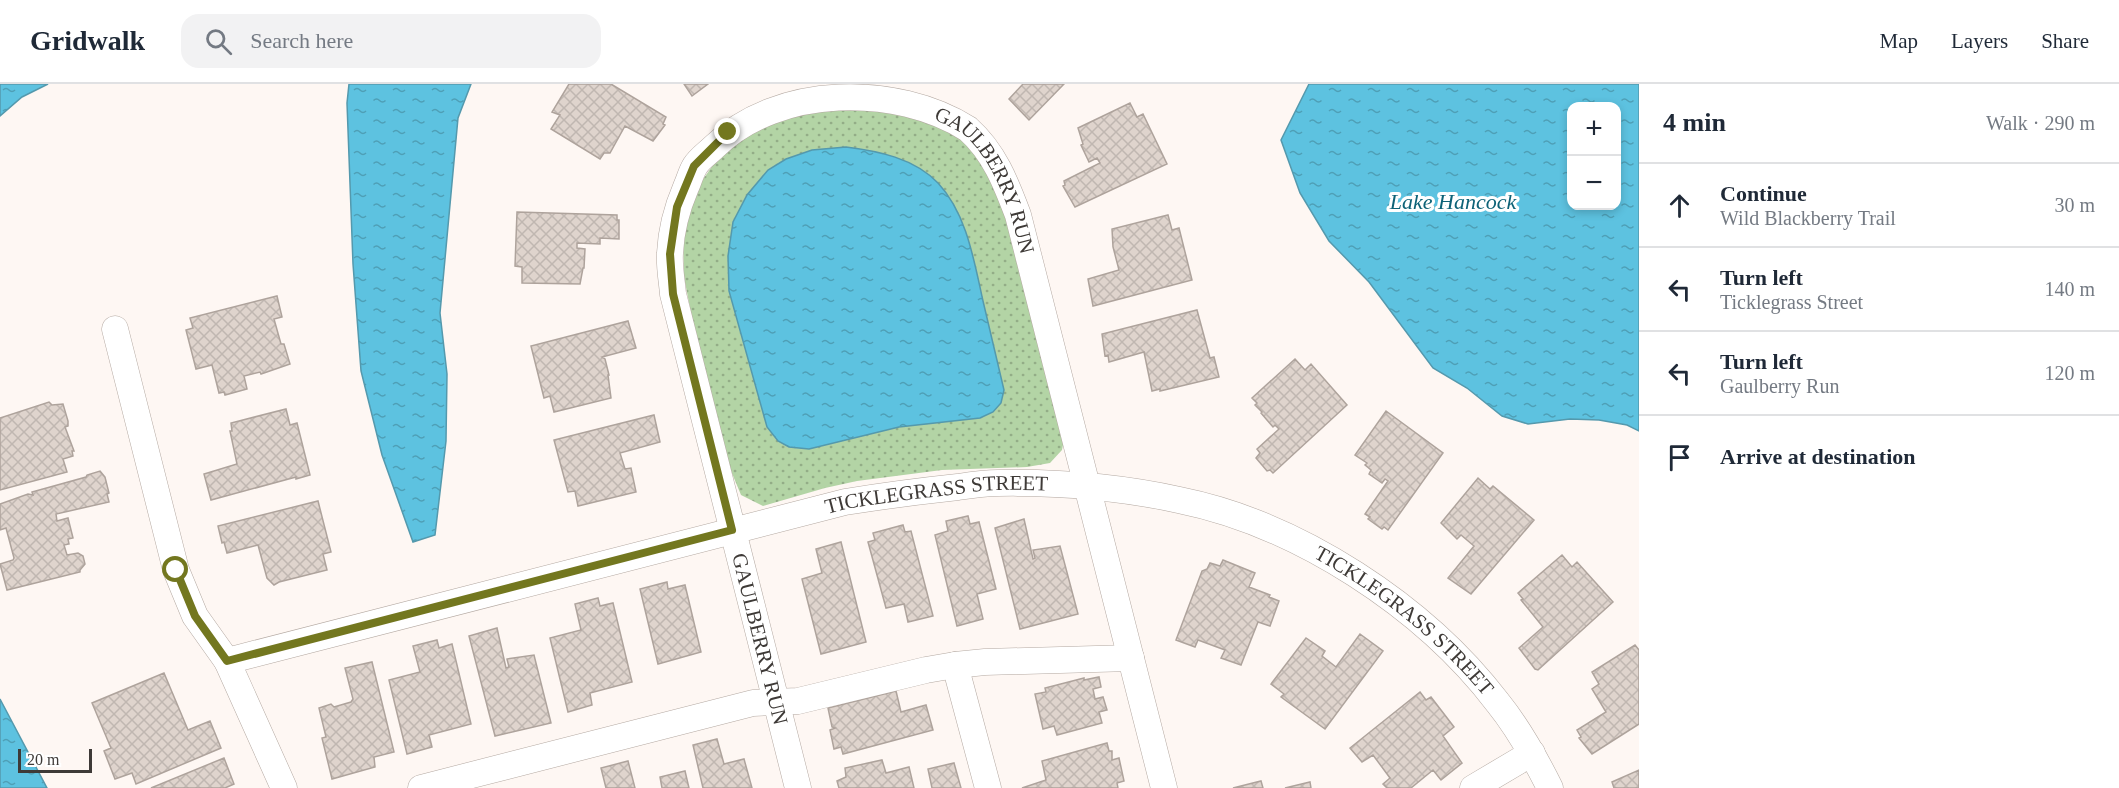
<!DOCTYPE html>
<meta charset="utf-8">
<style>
body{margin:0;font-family:"Times New Roman",serif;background:#f2f2f3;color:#1f2937}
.controls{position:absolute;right:18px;top:18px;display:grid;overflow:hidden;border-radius:12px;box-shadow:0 3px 9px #0003}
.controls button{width:54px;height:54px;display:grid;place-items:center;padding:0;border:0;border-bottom:2px solid #e0e1e3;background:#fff;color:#1f2937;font:30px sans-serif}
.scale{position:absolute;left:18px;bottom:15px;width:74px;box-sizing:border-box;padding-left:6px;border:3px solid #3e3a37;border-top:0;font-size:16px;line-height:21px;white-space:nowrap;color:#3e3a37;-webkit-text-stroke:4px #fff;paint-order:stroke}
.stop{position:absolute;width:18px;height:18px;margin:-14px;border:4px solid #73771f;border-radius:50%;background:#fff}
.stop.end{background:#73771f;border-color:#fff;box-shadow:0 2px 6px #0008}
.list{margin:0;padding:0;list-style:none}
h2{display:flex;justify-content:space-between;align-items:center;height:78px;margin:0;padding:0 24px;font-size:26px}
h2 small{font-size:20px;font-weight:400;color:#747a83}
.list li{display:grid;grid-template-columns:39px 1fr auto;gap:18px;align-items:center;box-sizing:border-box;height:84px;padding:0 24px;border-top:2px solid #e0e1e3}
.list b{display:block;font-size:22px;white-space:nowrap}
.list p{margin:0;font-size:20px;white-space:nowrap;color:#747a83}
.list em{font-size:20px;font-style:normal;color:#747a83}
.icon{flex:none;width:33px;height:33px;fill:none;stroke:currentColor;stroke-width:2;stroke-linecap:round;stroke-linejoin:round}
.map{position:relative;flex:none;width:1639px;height:704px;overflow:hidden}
header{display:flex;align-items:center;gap:36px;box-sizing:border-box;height:84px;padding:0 30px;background:#fff;border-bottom:2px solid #e0e1e3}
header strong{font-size:28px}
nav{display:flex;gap:33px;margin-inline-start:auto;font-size:21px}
.search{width:420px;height:54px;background:#f2f2f3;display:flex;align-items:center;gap:15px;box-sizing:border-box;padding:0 21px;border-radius:18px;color:#747a83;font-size:22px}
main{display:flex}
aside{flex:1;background:#fff}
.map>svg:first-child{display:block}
.green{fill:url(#green-dots)}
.water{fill:url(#water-ripples);stroke:#5499ad;stroke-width:1.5;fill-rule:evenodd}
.building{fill:url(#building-cross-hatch);stroke:#aea39c;stroke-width:1.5}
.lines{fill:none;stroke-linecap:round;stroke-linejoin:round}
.minor-casing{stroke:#b4a9a2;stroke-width:27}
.minor{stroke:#fff;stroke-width:26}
.route{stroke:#73771f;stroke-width:8}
.labels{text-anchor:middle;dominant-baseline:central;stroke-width:6;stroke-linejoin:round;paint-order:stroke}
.street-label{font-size:21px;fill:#3e3a37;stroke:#fff}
.water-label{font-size:22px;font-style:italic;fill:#0d6277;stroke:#fff}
</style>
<header>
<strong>Gridwalk</strong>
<div class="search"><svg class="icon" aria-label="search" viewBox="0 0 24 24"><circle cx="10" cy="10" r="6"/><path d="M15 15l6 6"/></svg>Search here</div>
<nav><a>Map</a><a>Layers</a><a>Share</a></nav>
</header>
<main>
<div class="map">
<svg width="1639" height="704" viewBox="0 0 1639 704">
<defs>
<pattern id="green-dots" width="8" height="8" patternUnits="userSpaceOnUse" patternTransform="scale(1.5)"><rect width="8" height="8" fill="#b3d4a5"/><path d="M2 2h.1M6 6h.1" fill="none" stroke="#93ad87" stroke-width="1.8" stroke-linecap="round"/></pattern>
<pattern id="water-ripples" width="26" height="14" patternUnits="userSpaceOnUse" patternTransform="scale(1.5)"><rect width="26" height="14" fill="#5dc2e0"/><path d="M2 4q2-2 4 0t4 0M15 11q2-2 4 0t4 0" fill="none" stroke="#4e9fb6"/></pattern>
<pattern id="building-cross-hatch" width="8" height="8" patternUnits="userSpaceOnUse" patternTransform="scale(1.5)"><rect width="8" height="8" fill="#dfd4cd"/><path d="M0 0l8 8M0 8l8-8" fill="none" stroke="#c0b7b1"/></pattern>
</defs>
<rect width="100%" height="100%" fill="#fef7f3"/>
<!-- green -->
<path class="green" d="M851 14 943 39 974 66 997 100 1065 351 1062 366 1050 379 1027 383 942 386 857 397 825 404 763 422 741 411 729 382 691 229 684 193 683 152 697 104 722 68 753 42Z"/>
<!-- water -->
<path class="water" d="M0 0H48L22 13 0 32Z
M349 0H471L458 34 440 229 447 290 446 357 435 451 413 458 382 371 361 287 353 180 347 19Z
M1309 0H1639V347L1627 341 1599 336 1570 335 1528 340 1502 332 1467 304 1433 284 1369 198 1329 157 1300 109 1281 56ZM1572 22H1616V122H1572Z
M846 63C878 67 914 74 938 99 967 130 974 177 983 217 990 247 997 276 1004 306L1001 319 993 328 980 334 899 343 809 365 789 363 778 357 767 343 729 207 728 172 733 138 747 111 768 86 786 75 812 66Z
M0 615 47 704H0Z"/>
<!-- building -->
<path class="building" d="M569 0H611L666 33 663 40 665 41 653 57 625 42 610 69H604L600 75 551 45 560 31 552 28Z
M684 0H708L692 12Z
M1023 0H1064L1029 36 1009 15Z
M1130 19 1137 33 1143 30 1167 80 1075 123 1063 102 1065 101 1064 97 1100 79 1097 74 1089 78 1081 61 1083 60 1078 44Z
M517 128 617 131V136H619V155L600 154V160L577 159V164L585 165 584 184H583L580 200 522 199V183L515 182Z
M1168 131 1172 146 1179 144 1192 196 1093 222 1088 195 1119 186 1113 163 1112 145Z
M277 212 282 233 274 235 281 260H284L290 280 261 290 260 288 244 292 247 305 225 311 224 308 219 309 212 281 196 285 186 246 193 244 190 234Z
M1197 226 1210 274 1214 273 1219 293 1160 307V305L1152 307 1144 268 1109 278 1108 271 1105 272 1102 250Z
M628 237 636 264 602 273 605 275 609 291H608L611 314 554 328 550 312 544 314 531 262Z
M1295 275 1305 286 1311 280 1347 321 1273 389 1270 386 1267 387 1256 374 1260 369 1257 365 1279 345 1275 341 1273 343 1261 329 1262 328 1255 321 1257 319 1252 314Z
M49 318 52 321 63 320 68 337V342L65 343 74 367H72L73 372 63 375 67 388 0 406V334Z
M286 325 290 341 297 339 310 391 296 395V393L211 416 204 390 237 380 230 347H232L231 339Z
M1386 327 1443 369 1388 446 1384 443 1382 445 1368 435 1370 433 1365 430 1388 397 1385 395 1382 399 1369 390 1371 386 1365 381 1367 379 1355 371Z
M654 331 660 358 620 369 625 385 631 384 636 408 578 422 575 407 568 408 554 356Z
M100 387 105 393 109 409 107 410 109 418 56 430 57 437 68 434 73 454 68 455 69 460 64 461 67 471 78 469 83 472 85 480 80 486V488L7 506 0 480 13 476 14 474 6 444 0 446V420L28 410 33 411 32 408 86 393 87 391Z
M1478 394 1490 405 1493 402 1534 436 1471 510 1448 494 1474 462 1461 451 1457 455 1441 439Z
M318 417 331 468 323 470 327 486 279 498 274 501 267 494 258 461 227 469 224 458 222 459 218 442Z
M968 432 970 440 979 438 996 505 977 510 983 535 957 542 935 451 948 447 946 437Z
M1024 435 1033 475 1035 474 1033 466 1060 462 1078 530 1020 545 995 444Z
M903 441 905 448 911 447 933 532 908 538 904 520 886 524 868 458 875 456 873 449Z
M841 458 866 558 821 570 802 495 822 489 816 465Z
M1562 471 1572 483 1577 478 1613 518 1538 586 1535 585 1519 564 1543 543 1521 516 1523 515 1518 509Z
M1223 476 1255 489 1249 503 1270 511 1269 513 1279 517 1270 542 1258 538 1241 581 1221 574 1225 566 1198 556 1195 563 1176 556 1202 487 1207 485 1210 479 1220 482Z
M667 498 668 505 685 501 701 568 658 580 640 505Z
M598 514 600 522 613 519 632 598 590 609 592 621 568 628 550 554 581 546 575 520Z
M497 544 506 584 509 583 507 575 534 571 551 639 495 652 469 552Z
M1360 550 1383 567 1325 645 1281 613 1284 610 1271 600 1306 554 1325 567 1322 572 1336 583Z
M437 556 439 564 452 560 471 640 429 651 432 663 407 670 389 596 420 588 413 562Z
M1635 561 1639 566V640L1592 670 1579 654 1581 653 1577 646 1606 628 1592 605 1599 600 1592 588Z
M372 578 394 668 374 673 375 683 332 695 322 654 326 653 319 624 331 620 334 623 351 618 353 615 345 584Z
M164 589 188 646 210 637 221 664 136 700 132 689 115 695 104 667 111 664 92 619Z
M1099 593 1101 603 1093 605 1095 615 1103 613 1107 626 1099 628 1102 639 1057 651 1054 642 1043 645 1035 610 1046 608 1045 604 1084 594V596Z
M896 607 901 628 926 621 933 646 843 670 841 663 834 665 830 646 835 644 832 643 828 624Z
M1420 608 1426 616 1431 613 1454 643 1443 652 1462 679 1441 696 1433 686 1411 704H1387L1383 700 1390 694 1373 671 1362 678 1350 664Z
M717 655 724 680 744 675 752 704H703L693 661Z
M1107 659 1109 667H1112V676L1119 674 1124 697 1117 699 1118 704H1022L1046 696 1042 677Z
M224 674 234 700 225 704H151Z
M882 676 886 689 909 683 914 704H839L837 697 846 693 845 684Z
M628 677 635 704H606L601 684Z
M954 679 961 704H932L928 685Z
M1639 686V704H1614L1612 698Z
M685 687 689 704H662L660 693Z
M1261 697 1263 704H1233Z
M1310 698 1311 704H1285Z"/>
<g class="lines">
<!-- minor casing -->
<g class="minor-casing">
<g id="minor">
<path d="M115 245 176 486 195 532 227 577 284 704"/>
<path id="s1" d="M227 577 845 418C883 412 920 407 958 403 971 401 985 399 998 399 1058 398 1120 403 1179 416 1298 440 1424 522 1498 619 1519 645 1535 674 1550 704"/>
<path d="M955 581 988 704"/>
<path d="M421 704 753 619 798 617 926 586 955 581 985 578 1131 574"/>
<path id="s2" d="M798 704 673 210C672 197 669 183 670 169 671 147 677 124 686 103 689 97 691 88 695 82 699 75 708 69 714 63 778 0 897 0 968 45 994 68 1006 99 1018 131L1164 704"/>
<path d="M1473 704 1532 669"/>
</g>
</g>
<!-- minor -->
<use href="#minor" class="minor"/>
</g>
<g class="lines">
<!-- route -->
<path class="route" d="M176 486 195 532 227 577 732 446 673 210 670 170 677 123 694 82 728 48"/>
</g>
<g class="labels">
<!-- street labels -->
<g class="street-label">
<text stroke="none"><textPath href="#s2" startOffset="993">GAULBERRY RUN</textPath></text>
<text stroke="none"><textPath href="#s1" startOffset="730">TICKLEGRASS STREET</textPath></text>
<text stroke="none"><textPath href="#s1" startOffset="1234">TICKLEGRASS STREET</textPath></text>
<text transform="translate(760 555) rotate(76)">GAULBERRY RUN</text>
</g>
<!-- water labels -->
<g class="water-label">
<text x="1453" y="117">Lake Hancock</text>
</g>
</g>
</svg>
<div class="controls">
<button>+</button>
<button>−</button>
</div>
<div class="scale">20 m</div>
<div class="stop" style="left:176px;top:486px"></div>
<div class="stop end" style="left:728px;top:48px"></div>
</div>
<aside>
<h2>4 min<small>Walk · 290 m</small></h2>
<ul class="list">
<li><svg class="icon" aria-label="ahead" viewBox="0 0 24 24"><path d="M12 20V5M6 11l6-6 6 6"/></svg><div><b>Continue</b><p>Wild Blackberry Trail</p></div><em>30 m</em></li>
<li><svg class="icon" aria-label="left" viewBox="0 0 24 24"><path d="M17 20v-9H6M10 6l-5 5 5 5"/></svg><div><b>Turn left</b><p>Ticklegrass Street</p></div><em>140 m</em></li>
<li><svg class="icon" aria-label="left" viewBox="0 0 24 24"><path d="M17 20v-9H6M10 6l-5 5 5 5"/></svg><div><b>Turn left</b><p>Gaulberry Run</p></div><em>120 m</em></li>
<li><svg class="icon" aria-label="arrive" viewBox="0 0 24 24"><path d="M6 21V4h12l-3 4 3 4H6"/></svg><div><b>Arrive at destination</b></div></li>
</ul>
</aside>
</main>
